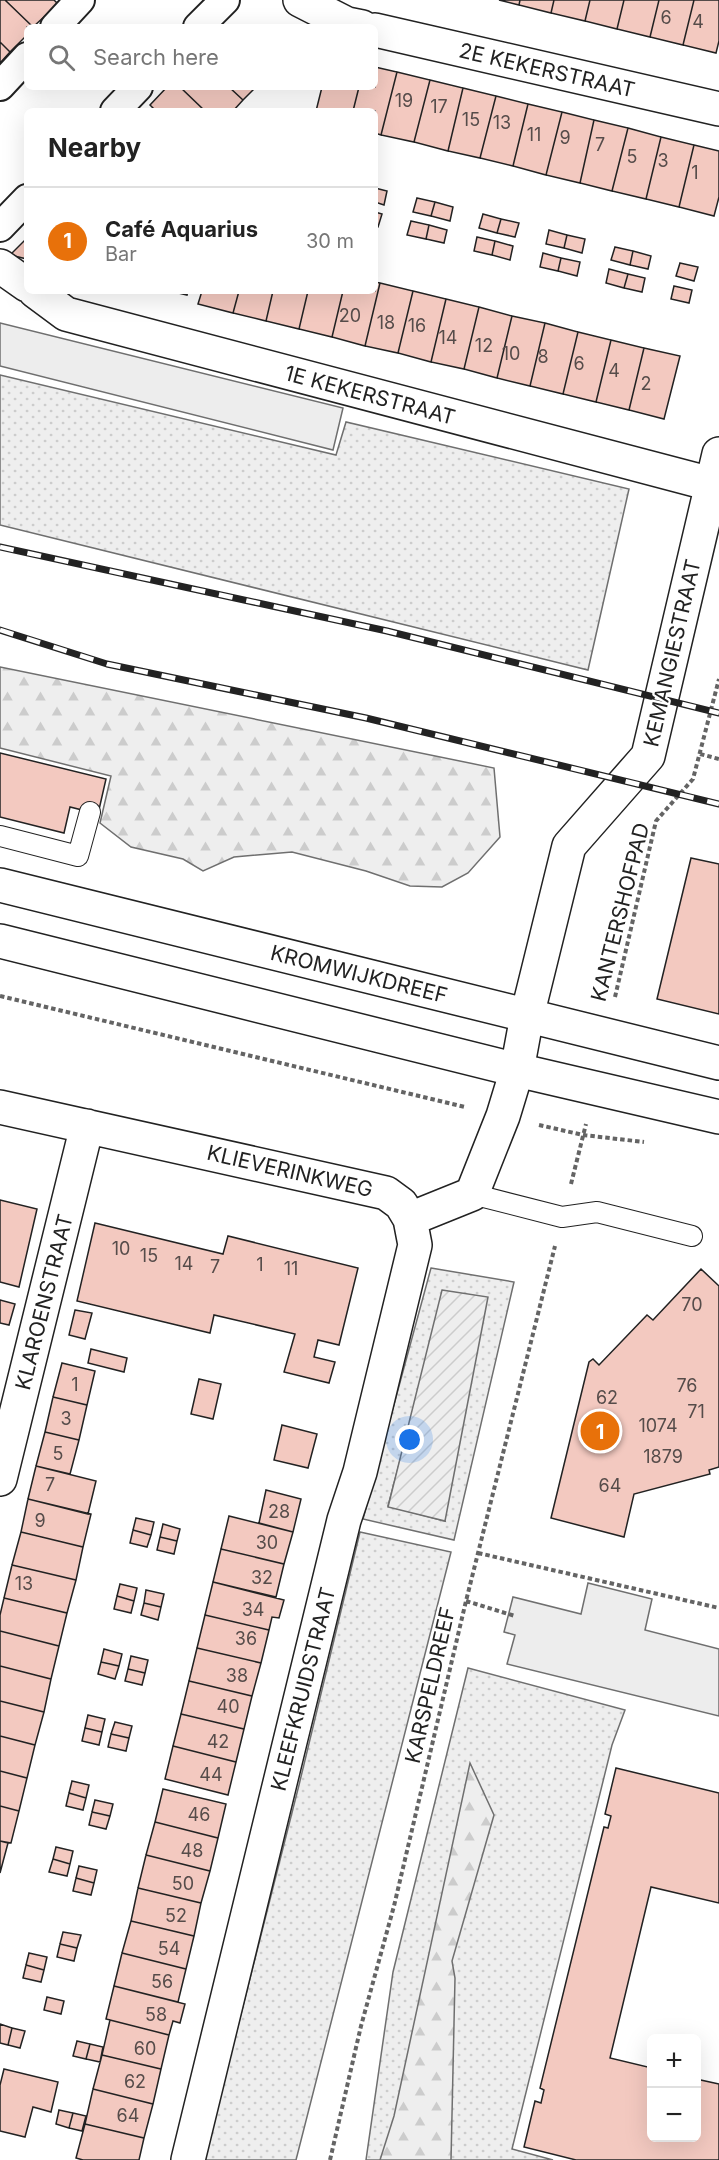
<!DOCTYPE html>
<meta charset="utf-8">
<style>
body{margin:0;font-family:Inter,sans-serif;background:#f2f2f2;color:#222}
.controls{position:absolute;right:18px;bottom:18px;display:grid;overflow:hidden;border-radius:9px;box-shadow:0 6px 24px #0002}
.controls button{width:54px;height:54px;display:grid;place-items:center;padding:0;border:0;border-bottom:2px solid #e0e0e0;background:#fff;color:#222;font:30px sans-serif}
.you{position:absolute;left:410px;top:1440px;width:21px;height:21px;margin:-15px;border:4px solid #fff;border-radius:50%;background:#1a73e8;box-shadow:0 0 0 9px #1a73e833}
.badge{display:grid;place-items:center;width:39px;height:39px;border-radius:50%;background:#2563eb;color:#fff;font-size:20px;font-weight:700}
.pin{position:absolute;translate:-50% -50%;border:3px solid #fff;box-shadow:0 2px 6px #0006}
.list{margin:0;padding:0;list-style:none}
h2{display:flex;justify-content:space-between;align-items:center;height:78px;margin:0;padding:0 24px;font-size:26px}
h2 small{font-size:20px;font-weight:400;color:#767676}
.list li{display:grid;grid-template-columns:39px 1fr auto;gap:18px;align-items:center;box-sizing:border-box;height:108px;padding:0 24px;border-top:2px solid #e0e0e0}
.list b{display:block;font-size:22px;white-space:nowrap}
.list p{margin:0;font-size:20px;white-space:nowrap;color:#767676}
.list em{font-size:20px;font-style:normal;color:#767676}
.icon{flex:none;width:33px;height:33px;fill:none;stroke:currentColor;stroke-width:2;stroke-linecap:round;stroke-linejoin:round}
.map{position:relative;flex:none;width:719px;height:2160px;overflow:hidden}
.search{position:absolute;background:#fff;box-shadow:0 6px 24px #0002;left:24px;top:24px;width:354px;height:66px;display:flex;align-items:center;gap:15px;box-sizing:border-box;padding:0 21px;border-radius:9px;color:#767676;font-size:22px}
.panel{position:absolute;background:#fff;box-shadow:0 6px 24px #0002;left:24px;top:108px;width:354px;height:186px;border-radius:9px}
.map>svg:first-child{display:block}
.grass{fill:url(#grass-dots);stroke:#6f6f6f;stroke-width:1.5;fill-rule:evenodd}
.forest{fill:url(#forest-firs);stroke:#6f6f6f;stroke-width:1.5}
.garden{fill:url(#garden-furrows);stroke:#6f6f6f;stroke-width:1.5}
.parking{fill:#ededed;stroke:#6f6f6f;stroke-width:1.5}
.building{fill:#f3c9c0;stroke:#222;stroke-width:1.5}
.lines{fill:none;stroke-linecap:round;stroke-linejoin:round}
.service-casing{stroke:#222;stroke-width:22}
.pedestrian-casing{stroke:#222;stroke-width:32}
.minor-casing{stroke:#222;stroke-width:36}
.secondary-casing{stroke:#222;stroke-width:36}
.path{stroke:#646464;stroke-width:4;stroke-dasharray:4.5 3;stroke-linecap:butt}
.service{stroke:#fff;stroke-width:20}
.pedestrian{stroke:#fff;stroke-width:28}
.minor{stroke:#fff;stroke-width:33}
.secondary{stroke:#fff;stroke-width:33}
.rail-casing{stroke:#222;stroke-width:7}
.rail{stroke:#fff;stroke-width:4.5;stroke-dasharray:14;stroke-linecap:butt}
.labels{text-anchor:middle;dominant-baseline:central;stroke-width:4.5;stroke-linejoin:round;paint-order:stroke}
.number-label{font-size:18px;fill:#564c4a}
.street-label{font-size:21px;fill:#222;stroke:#fff}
</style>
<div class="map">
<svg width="719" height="2160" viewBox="0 0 719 2160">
<defs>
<pattern id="grass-dots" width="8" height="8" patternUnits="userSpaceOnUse" patternTransform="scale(1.5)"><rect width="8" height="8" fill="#eee"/><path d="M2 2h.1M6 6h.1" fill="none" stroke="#ccc" stroke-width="1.8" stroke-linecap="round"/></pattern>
<pattern id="forest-firs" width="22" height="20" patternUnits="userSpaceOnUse" patternTransform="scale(1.5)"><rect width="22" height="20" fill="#eee"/><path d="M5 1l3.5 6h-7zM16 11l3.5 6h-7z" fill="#ccc"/></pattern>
<pattern id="garden-furrows" width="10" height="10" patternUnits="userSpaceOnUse" patternTransform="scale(1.5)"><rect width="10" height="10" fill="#eee"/><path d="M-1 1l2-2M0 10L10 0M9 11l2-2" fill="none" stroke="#ccc"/></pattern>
</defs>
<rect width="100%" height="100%" fill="#fff"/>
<!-- grass -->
<path class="grass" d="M0 375 336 455 346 422 629 489 588 670 0 525Z
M431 1268 514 1282 454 1540 363 1519ZM406 1438 445 1521 388 1506Z
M360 1532 451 1552 296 2160H204L299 1785Z
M468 1668 625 1710 612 1745 512 2149 553 2160H366L393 1972Z"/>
<!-- forest -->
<path class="forest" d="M0 667 494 768 500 837 468 873 442 887 410 886 366 871 292 852 234 857 203 871 183 859 131 847 100 823 111 776 0 748Z
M470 1763 494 1815 452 1961 455 1978 451 2160H380L394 2116Z"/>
<!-- garden -->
<path class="garden" d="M442 1290 488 1297 445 1521 388 1507Z"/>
<!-- parking -->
<path class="parking" d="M0 323 343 408 333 450 0 366Z
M588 1583 652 1599 645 1630 719 1649V1716L507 1664 515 1635 504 1632 513 1597 581 1614Z"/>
<!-- building -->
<path class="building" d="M0 0H5L33 27H27V35L10 52 0 42Z
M5 0H54L58 4 33 27Z
M499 0H520L519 5Z
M520 0H554L551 13 519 5Z
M554 0H590L585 21 551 13Z
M590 0H624L617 29 585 21Z
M624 0H659L650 37 617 29Z
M659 0H694L683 45 650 37Z
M694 0H719V41L716 53 683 45Z
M0 42 10 52 0 63Z
M375 67 397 72 381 135 375 133V111H353L359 87H375Z
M397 72 430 80 414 142 381 135Z
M430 80 463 88 448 151 414 142Z
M167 87H180L205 111H156L150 105Z
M180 87H229L243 100 233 111H205Z
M229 87H256L243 100Z
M322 87H359L353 111H316Z
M463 88 496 96 480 158 448 151Z
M496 96 528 104 513 166 480 158Z
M528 104 562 112 546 175 513 166Z
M562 112 594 120 580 183 546 175Z
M594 120 628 128 612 191 580 183Z
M628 128 661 137 646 199 612 191Z
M661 137 694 145 679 207 646 199Z
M694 145 719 151V197L714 216 679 207Z
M375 188 387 191 384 205 375 202Z
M417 198 435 202 431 216 413 212Z
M435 202 453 207 450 221 431 216Z
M375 212 382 214 378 227H375Z
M483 214 501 219 497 233 479 228Z
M501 219 519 223 515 237 497 233Z
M411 221 429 225 426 239 407 235Z
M429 225 447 230 444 243 426 239Z
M549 230 567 235 564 248 546 244Z
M567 235 585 239 582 253 564 248Z
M477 237 495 241 492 255 474 251Z
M27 238V259L10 255Z
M495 241 513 246 510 260 492 255Z
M615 247 633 251 630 265 611 260Z
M633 251 651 256 648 269 630 265Z
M543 253 561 258 558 271 540 267Z
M561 258 580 262 577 276 558 271Z
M680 263 698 267 694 281 676 276Z
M609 269 628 274 624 288 606 283Z
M628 274 645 278 642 292 624 288Z
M375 282 380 283 365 346 332 337 343 291H375Z
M380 283 413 291 398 353 365 346Z
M674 286 692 290 689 303 671 299Z
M170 291H188L187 295Z
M202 291H239L233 313 198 304Z
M239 291H273L266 321 233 313Z
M273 291H308L299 329 266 321Z
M308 291H343L332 337 299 329Z
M413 291 446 299 431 362 398 353Z
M446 299 479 307 464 369 431 362Z
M479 307 512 316 497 378 464 369Z
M512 316 545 323 530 386 497 378Z
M545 323 578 332 563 394 530 386Z
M578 332 611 340 596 402 563 394Z
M611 340 644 348 629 410 596 402Z
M644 348 680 356 664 419 629 410Z
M0 753 106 779 98 814 70 807 64 833 0 817Z
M691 858 719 864V1014L657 999Z
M0 1200 37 1209 19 1287 0 1282Z
M95 1223 223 1254 228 1236 358 1268 339 1345 318 1340 314 1357 335 1362 329 1383 284 1372 295 1334 214 1315 210 1333 77 1301Z
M701 1269 719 1286V1467L709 1470 710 1474 634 1494 624 1537 551 1518 589 1362 593 1359 599 1365 647 1315 653 1320Z
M0 1300 15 1304 9 1325 0 1323Z
M75 1310 92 1313 85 1339 69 1335Z
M91 1349 127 1358 124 1372 88 1363Z
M62 1363 95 1371 87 1405 53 1397Z
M199 1379 221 1384 213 1419 191 1414Z
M53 1397 87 1405 79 1440 45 1432Z
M282 1425 317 1434 308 1468 274 1460Z
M45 1432 79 1440 70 1474 36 1466Z
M36 1466 96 1481 88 1514 28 1499Z
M266 1490 301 1499 293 1532 259 1523Z
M28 1499 91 1514 83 1547 21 1532Z
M229 1516 293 1532 284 1564 221 1549Z
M136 1518 154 1522 151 1535 133 1530Z
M163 1524 180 1529 177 1541 160 1537Z
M133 1530 151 1535 147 1547 130 1543Z
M21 1532 83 1547 76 1580 12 1565Z
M160 1537 177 1541 174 1554 157 1550Z
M221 1549 284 1564 276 1597 213 1582Z
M12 1565 76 1580 67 1613 4 1598Z
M213 1582 284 1600 279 1618 272 1617 269 1630 205 1615Z
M120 1584 137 1588 134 1601 117 1596Z
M146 1590 164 1594 161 1607 144 1603Z
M117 1596 134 1601 131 1613 114 1609Z
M4 1598 67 1613 59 1646 0 1631V1615Z
M144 1603 161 1607 158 1620 141 1615Z
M205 1615 269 1630 261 1663 197 1648Z
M0 1631 59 1646 51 1679 0 1666Z
M197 1648 261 1663 252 1696 189 1681Z
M104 1649 122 1654 119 1666 101 1662Z
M131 1656 148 1660 145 1673 128 1669Z
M101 1662 119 1666 115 1679 98 1674Z
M0 1666 51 1679 44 1712 0 1701Z
M128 1669 145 1673 142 1685 125 1681Z
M189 1681 252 1696 244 1729 181 1714Z
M0 1701 44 1712 35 1745 0 1736Z
M181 1714 244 1729 236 1762 173 1746Z
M88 1715 105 1719 102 1732 85 1728Z
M115 1722 132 1726 129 1738 111 1734Z
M85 1728 102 1732 99 1745 82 1741Z
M111 1734 129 1738 126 1751 108 1747Z
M0 1736 35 1745 27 1778 0 1771Z
M173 1746 236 1762 228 1795 165 1779Z
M616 1768 719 1793V1903L651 1887 610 2058 652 2068V2138H696V2079L719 2084V2160H576L524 2147 535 2101 541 2103 544 2090 540 2088 604 1827 608 1828 611 1816 605 1814Z
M0 1771 27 1778 19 1811 0 1806Z
M72 1781 89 1785 86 1798 69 1793Z
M163 1789 226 1804 218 1838 155 1822Z
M69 1793 86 1798 83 1810 66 1806Z
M95 1800 113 1804 110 1816 92 1812Z
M0 1806 19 1811 11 1843 0 1841Z
M92 1812 110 1816 106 1829 89 1825Z
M155 1822 218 1838 210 1871 146 1855Z
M0 1841 8 1843 0 1873Z
M56 1847 73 1851 70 1864 53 1859Z
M146 1855 210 1871 201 1903 138 1888Z
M53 1859 70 1864 67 1876 49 1872Z
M79 1866 97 1870 94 1883 76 1878Z
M76 1878 94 1883 91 1895 73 1891Z
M138 1888 201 1903 194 1936 131 1921Z
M131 1921 194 1936 186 1969 122 1953Z
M63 1932 81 1935 77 1948 60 1944Z
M60 1944 77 1948 74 1961 57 1957Z
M29 1953 47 1957 44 1970 26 1965Z
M122 1953 186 1969 178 2002 114 1986Z
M26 1965 44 1970 41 1982 23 1978Z
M114 1986 185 2004 180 2023 173 2021 169 2035 106 2019Z
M47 1997 64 2001 61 2014 44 2010Z
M110 2020 169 2035 161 2069 102 2055Z
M0 2024 12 2028 8 2045 0 2043Z
M12 2028 25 2031 20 2048 8 2045Z
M77 2041 90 2044 86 2059 73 2056Z
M90 2044 103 2047 100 2062 86 2059Z
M102 2055 161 2069 153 2104 93 2089Z
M4 2069 58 2082 51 2112 33 2107 25 2137 0 2131V2085Z
M93 2089 153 2104 144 2138 85 2124Z
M59 2110 73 2113 69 2128 56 2124Z
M73 2113 86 2116 82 2131 69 2128Z
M85 2124 144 2138 139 2160H83L76 2158Z"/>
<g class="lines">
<!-- service casing -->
<g class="service-casing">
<path id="service" d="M0 836 78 856 90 812
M472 1194 562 1217 597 1212 692 1236"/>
</g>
<!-- pedestrian casing -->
<g class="pedestrian-casing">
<path id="pedestrian" d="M55 27 80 0
M198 27 225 0
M0 86 27 57
M115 111 138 87
M0 227 27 199"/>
</g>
<!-- minor casing -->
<g class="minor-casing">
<path id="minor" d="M300 0 347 24 362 27
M375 30 719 109
M0 266 27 285
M35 291 66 314 711 484
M0 1107 386 1193 401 1204 410 1219 472 1194 503 1116 517 1070 527 1016 569 846 648 756 719 454
M0 1479 87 1126
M188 2160 344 1520 360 1472 415 1245 410 1219"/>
</g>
<!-- secondary casing -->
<g class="secondary-casing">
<path id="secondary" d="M0 885 719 1063
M0 941 517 1070 719 1117"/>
</g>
<!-- path -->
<path class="path" d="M700 754 719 759
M0 996 465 1107
M615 997 656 821 693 779 719 679
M539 1125 583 1135 644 1142
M571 1184 586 1124
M478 1553 719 1608
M466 1601 515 1616
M330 2160 361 2026 394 1906 466 1601 555 1246"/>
<!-- service -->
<use href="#service" class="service"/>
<!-- pedestrian -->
<use href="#pedestrian" class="pedestrian"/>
<!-- minor -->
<use href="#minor" class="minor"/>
<!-- secondary -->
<use href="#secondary" class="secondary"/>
<!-- rail casing -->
<g class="rail-casing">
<path id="rail" d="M0 547 387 631 719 713
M0 630 107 664 366 718 719 804"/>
</g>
<!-- rail -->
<use href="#rail" class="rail"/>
</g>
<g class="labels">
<!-- number labels -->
<g class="number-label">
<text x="666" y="17">6</text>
<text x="698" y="21">4</text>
<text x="404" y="100">19</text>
<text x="439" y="106">17</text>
<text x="471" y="119">15</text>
<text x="502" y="122">13</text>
<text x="534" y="134">11</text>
<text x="565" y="137">9</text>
<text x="600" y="144">7</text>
<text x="632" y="156">5</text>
<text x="663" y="160">3</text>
<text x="695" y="172">1</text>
<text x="350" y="315">20</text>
<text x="386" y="322">18</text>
<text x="417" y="325">16</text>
<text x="448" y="337">14</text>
<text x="484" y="345">12</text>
<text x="511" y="353">10</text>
<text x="543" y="356">8</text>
<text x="579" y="363">6</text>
<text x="614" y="370">4</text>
<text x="646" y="383">2</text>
<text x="121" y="1248">10</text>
<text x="149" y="1255">15</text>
<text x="184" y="1263">14</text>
<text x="260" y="1264">1</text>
<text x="215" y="1266">7</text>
<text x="291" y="1268">11</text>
<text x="692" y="1304">70</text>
<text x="75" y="1384">1</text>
<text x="687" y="1385">76</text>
<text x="607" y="1397">62</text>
<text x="696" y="1411">71</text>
<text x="66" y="1418">3</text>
<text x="658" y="1425">1074</text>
<text x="58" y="1453">5</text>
<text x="663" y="1456">1879</text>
<text x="50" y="1484">7</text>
<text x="610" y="1485">64</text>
<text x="279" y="1511">28</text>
<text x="40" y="1520">9</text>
<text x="267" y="1542">30</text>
<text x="262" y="1577">32</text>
<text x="24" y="1583">13</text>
<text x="253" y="1609">34</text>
<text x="246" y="1638">36</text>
<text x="237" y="1675">38</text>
<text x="228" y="1706">40</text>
<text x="218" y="1741">42</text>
<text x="211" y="1774">44</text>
<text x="199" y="1814">46</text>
<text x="192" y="1850">48</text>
<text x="183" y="1883">50</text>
<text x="176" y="1915">52</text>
<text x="169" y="1948">54</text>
<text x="162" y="1981">56</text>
<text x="156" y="2014">58</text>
<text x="145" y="2048">60</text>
<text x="135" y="2081">62</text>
<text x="128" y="2115">64</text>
</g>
<!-- street labels -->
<g class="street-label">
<text transform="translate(547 70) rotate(13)">2E KEKERSTRAAT</text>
<text transform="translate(370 395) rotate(15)">1E KEKERSTRAAT</text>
<text transform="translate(672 653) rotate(-77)">KEMANGIESTRAAT</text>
<text transform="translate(620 912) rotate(-76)">KANTERSHOFPAD</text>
<text transform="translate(359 974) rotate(14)">KROMWIJKDREEF</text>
<text transform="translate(290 1171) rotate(13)">KLIEVERINKWEG</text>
<text transform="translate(44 1302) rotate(-76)">KLAROENSTRAAT</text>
<text transform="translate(430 1685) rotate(-77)">KARSPELDREEF</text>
<text transform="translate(303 1689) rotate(-76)">KLEEFKRUIDSTRAAT</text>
</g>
</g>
</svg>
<div class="controls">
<button>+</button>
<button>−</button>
</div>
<div class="you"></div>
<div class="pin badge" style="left:600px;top:1431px;background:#e8710a">1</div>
<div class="search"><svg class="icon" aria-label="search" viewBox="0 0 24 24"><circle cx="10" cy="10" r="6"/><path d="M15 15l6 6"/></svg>Search here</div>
<section class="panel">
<h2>Nearby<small></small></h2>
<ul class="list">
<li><span class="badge" style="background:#e8710a">1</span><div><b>Café Aquarius</b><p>Bar</p></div><em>30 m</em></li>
</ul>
</section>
</div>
